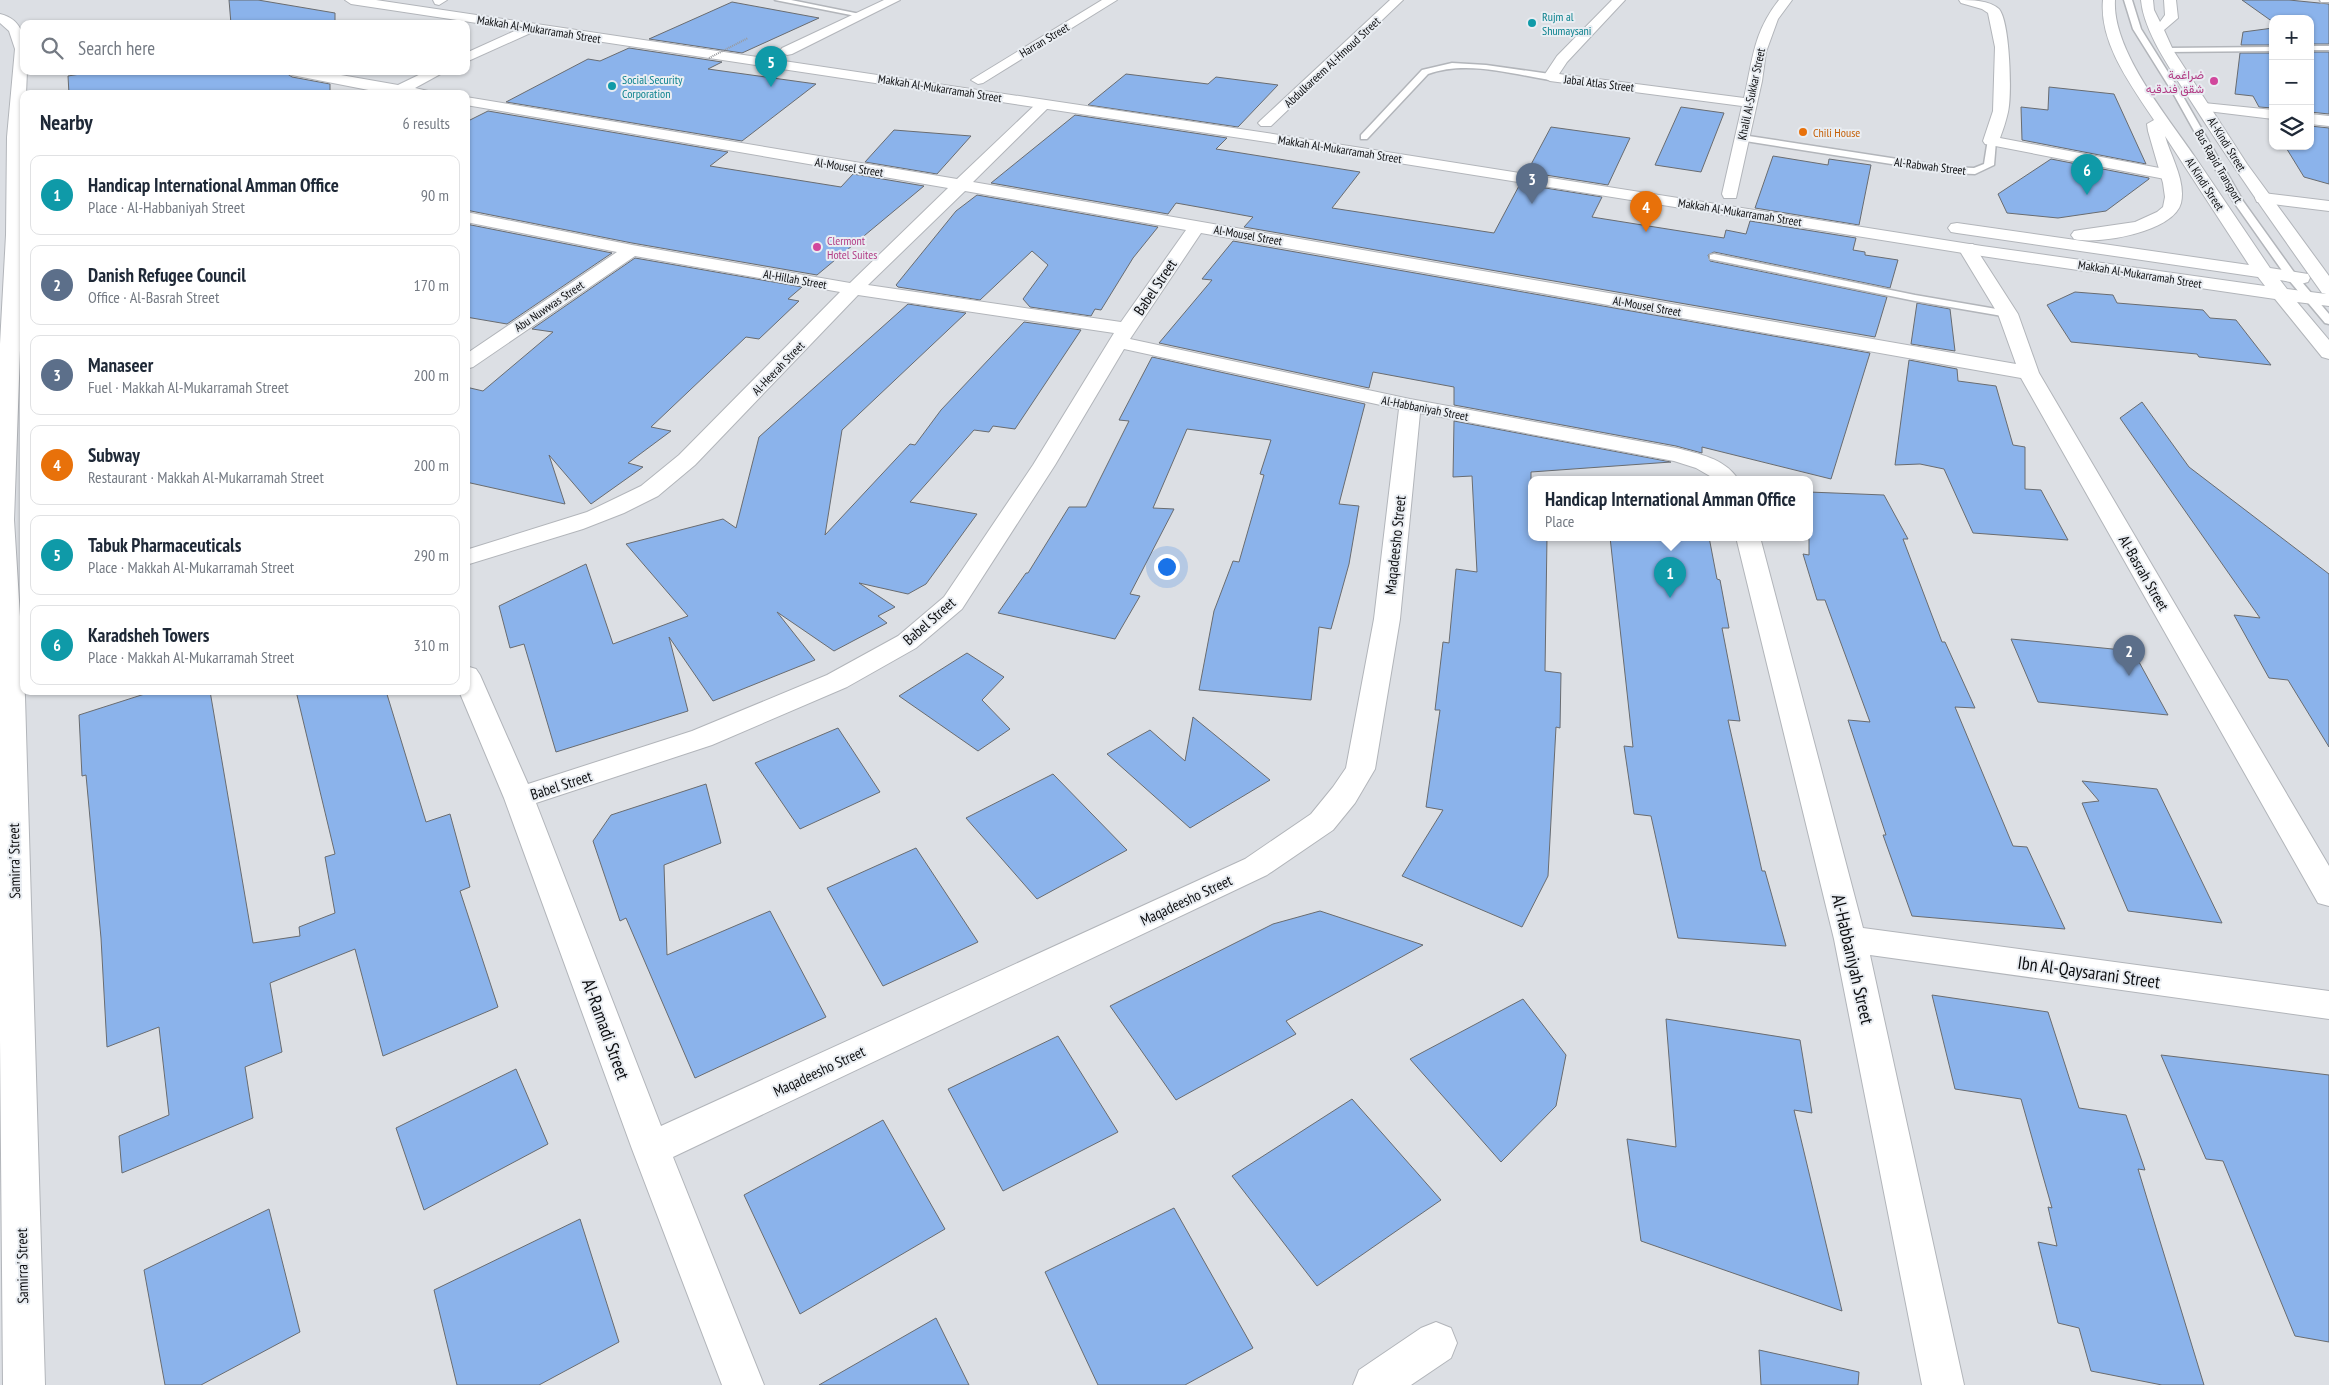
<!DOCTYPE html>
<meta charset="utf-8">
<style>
body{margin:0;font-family:"PT Sans Narrow",Vazirmatn,sans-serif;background:#f2f2f3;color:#1f2937}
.controls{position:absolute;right:15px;top:15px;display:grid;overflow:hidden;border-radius:10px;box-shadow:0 1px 4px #0004}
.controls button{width:45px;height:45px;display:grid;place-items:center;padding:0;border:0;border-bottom:1px solid #e0e1e3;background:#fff;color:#1f2937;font:25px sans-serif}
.you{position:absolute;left:1166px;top:566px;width:18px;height:18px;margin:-12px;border:4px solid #fff;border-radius:50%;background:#1a73e8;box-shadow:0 0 0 8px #1a73e833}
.badge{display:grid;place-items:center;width:32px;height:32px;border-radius:50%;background:#2563eb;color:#fff;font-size:16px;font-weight:700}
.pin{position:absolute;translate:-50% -41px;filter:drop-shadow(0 1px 2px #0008)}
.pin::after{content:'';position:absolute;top:26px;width:18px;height:15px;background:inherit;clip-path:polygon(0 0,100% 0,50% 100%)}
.popup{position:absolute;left:1528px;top:476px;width:285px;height:65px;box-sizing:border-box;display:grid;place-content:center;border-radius:10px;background:#fff;filter:drop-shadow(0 1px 4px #0005);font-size:16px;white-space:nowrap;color:#747a83}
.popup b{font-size:19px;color:#1f2937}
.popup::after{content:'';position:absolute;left:50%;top:100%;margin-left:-10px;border:10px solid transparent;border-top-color:#fff}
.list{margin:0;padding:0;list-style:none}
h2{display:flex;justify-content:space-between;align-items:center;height:65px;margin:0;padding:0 20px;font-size:21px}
h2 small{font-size:16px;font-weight:400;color:#747a83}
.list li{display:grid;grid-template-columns:32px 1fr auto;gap:15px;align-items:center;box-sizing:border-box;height:80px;margin:0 10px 10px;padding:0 10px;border:1px solid #e0e1e3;border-radius:10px}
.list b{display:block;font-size:19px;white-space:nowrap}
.list p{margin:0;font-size:16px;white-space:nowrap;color:#747a83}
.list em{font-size:16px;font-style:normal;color:#747a83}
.icon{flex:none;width:28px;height:28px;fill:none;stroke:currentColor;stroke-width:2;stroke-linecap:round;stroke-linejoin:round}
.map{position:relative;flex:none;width:2329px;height:1385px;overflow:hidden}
.search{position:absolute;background:#fff;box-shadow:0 1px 4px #0004;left:20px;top:20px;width:450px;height:55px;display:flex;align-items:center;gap:12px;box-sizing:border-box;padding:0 18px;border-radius:10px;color:#747a83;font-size:19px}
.panel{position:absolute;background:#fff;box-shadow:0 1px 4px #0004;left:20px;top:90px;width:450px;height:605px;border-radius:10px}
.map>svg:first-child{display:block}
.building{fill:#8bb3eb;stroke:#696c70}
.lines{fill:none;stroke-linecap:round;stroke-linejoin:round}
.lane-casing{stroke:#b2b5ba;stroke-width:3}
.street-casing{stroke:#b2b5ba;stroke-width:2}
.primary-casing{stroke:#b2b5ba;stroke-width:2}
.lane{fill:#fff;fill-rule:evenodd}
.street{fill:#fff;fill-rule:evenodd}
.primary{fill:#fff;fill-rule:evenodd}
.path-bridge{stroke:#989a9e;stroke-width:2;stroke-dasharray:1 1;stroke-linecap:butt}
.culture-dot{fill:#0f9aa8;stroke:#e9edf2;stroke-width:2}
.hotel-dot{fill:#d1479c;stroke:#e9edf2;stroke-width:2}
.food-dot{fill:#e8710a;stroke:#e9edf2;stroke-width:2}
.labels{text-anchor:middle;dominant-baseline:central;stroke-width:4;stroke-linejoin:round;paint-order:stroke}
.far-culture-label{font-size:12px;fill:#0d838f;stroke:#e9edf2;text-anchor:start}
.far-street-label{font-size:12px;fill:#0c0d0f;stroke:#e9edf2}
.far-hotel-label{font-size:12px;fill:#b23c85;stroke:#e9edf2;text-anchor:end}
.far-food-label{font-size:12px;fill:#c56008;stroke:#e9edf2;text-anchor:start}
.street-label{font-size:15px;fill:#0c0d0f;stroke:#e9edf2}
.near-street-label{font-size:18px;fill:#0c0d0f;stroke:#e9edf2}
</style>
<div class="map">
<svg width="2329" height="1385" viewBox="0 0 2329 1385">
<rect width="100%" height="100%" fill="#dcdfe4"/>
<!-- building -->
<path class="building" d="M229 0H258L335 13V24H231Z
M2242 0H2289L2329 4V44H2310V19H2273V22Z
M732 2 819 18 742 53 649 39Z
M2273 28V45H2241L2243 32Z
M629 48 722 62 708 69 816 84 742 141 506 102 588 59 600 61Z
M2310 52H2329V114L2310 112Z
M2240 53H2273V108L2259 107 2253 96 2235 94Z
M98 71H283L292 77 330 84V94H69L68 76Z
M1126 74 1208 84 1216 77 1278 85 1238 127 1088 105Z
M2049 87 2114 94 2146 164 2022 140 2021 107 2048 110Z
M1681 107 1724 113 1701 172 1655 165Z
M488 111 728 152 710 166 841 187 853 174 924 186 817 275 632 243 466 210V122Z
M1075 115 1227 138 1216 149 1360 172 1332 208 1494 233 1520 184 1602 197 1592 217 1724 238 1726 230 1746 234 1750 221 1856 238 1853 250 1865 252V255L1898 260 1890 288 1714 252 1708 255 1710 261 1887 297 1875 337 1244 227 1253 217 1204 208 1176 203 1168 214 991 183Z
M2310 126 2329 128V184L2304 177 2285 146H2310Z
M1551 127 1630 138 1608 185 1527 172Z
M894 130 971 136 937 174 865 162Z
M1773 156 1828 165 1829 159 1871 165 1859 225 1755 208Z
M2051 159 2149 178V179L2106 211 2058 218 2007 213 1998 194Z
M977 195 1158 227 1133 258 1101 310 1095 309 1091 316 1030 307 1023 299 1048 265 1032 251 980 300 898 287 896 285 956 211Z
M466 224 612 253 507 324 466 317Z
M1233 241 1870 353 1831 479 1702 447V453L1676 446 1454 405V387L1373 372 1369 388 1159 343 1212 280 1202 279Z
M635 258 802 287 788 299 799 301 759 339 746 337 651 427 671 431 628 463 643 467 591 504 549 455 565 504 466 482V387L483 391 553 332 532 329Z
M2075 292 2113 295 2117 303 2203 310 2210 318 2236 320 2271 365 2199 357 2197 354 2071 342 2047 305Z
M1917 303 1950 309 1955 351 1911 344Z
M908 304 966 313 842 430 825 535 910 444 915 445 941 410 1024 322 1081 330 1015 429 993 426 989 432 974 430 910 502 977 514 926 584 908 594 859 583 895 607 878 616 887 623 834 651 777 612 815 660 713 701 669 637 688 711 556 752 524 644 510 648 499 606 586 564 613 644 688 616 626 544 723 519 736 528 759 437Z
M1152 357 1365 404 1339 504 1359 506 1349 564 1331 629 1319 627 1311 700 1199 690 1214 611 1233 561 1239 562 1264 475 1260 474 1271 440 1187 429 1153 508 1174 509 1130 594 1140 596 1115 639 998 613 1026 573H1028L1069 507H1086L1129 421 1119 420Z
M1909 360 1957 369 1958 381 1996 386 2013 445 2025 447V489L2041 490 2068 540 1973 533 1944 469 1920 464 1895 465Z
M2142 402 2189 467 2329 574V747L2288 680 2269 678 2234 615 2260 618 2120 418Z
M1454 421 1671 462 1531 472V537H1547L1545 671 1561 673 1560 728 1556 727 1548 876 1522 927 1402 876 1443 810 1426 807 1440 710H1435L1443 642 1449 643 1456 569 1477 572 1472 476 1453 477Z
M1809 492 1884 495 1908 539H1903L1942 642H1945L1975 708 1955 707 2013 846 2027 847 2065 929 1912 916 1883 835H1886L1848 720 1870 722 1825 600H1817L1803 554 1809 555Z
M1610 537H1709L1717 579 1720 580 1729 628H1722L1740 721 1728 720 1762 871H1765L1786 946 1678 938 1651 816 1634 814 1624 746 1633 747Z
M2011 639 2133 651 2168 715 2038 702Z
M967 653 1004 677 982 700 1010 729 978 751 899 696Z
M154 691H210L253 943 300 936 299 927 335 913 325 857 335 854 296 691H386L426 822 450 814 470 887 460 891 498 1007 383 1056 355 949 270 983 282 1052 245 1067 253 1118 122 1173 119 1136 169 1115 159 1027 107 1047 101 938 86 775 82 776 79 715Z
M1193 717 1270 780 1190 828 1107 754 1150 730 1185 761Z
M838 728 880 792 800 829 755 763Z
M1053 774 1127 850 1037 899 966 818Z
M2082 781 2157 789 2222 923 2128 911 2082 803 2099 801Z
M706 784 721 843 664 865 667 955 770 911 826 1017 695 1078 626 918 620 921 593 841 611 815Z
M916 848 978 942 883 986 827 888Z
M1320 911 1423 945 1286 1021 1296 1034 1176 1100 1110 1006 1273 924Z
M1932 995 2048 1012 2079 1108 2126 1115 2145 1170 2138 1169 2204 1385H2162L2091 1371 2079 1328 2058 1323 2038 1242 2057 1246 2048 1207 2052 1208 2021 1099 1955 1089Z
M1523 999 1566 1055 1556 1106 1501 1162 1410 1059Z
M1666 1019 1800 1040 1812 1113 1794 1110 1842 1311 1641 1241 1627 1139 1676 1147Z
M1058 1036 1118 1132 1003 1191 948 1089Z
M2161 1055 2329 1075V1342L2295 1336 2223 1161 2206 1159Z
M516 1069 548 1144 424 1210 396 1128Z
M1352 1099 1441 1200 1317 1286 1232 1176Z
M883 1120 945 1229 800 1314 744 1195Z
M1174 1208 1253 1348 1185 1385H1098L1045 1272Z
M269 1209 300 1332 201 1385H165L144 1270Z
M580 1219 619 1342 539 1385H457L434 1290Z
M936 1318 969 1385H819Z
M1759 1350 1859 1372 1858 1385H1761Z"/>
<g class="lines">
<!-- lane casing -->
<g class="lane-casing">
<path id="lane" d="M775 0H791L865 15 861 17Z
M2124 0H2132L2141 29 2181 93 2243 201 2296 275 2329 314V324L2325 323 2288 279 2233 201 2173 93 2133 29Z
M2320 0H2329V2H2321Z
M2310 46H2329V50H2310Z
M2273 47V51L2166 52 2162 50 2166 48Z
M1452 63 1486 65 1550 74 1554 77 1550 80C1511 74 1467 60 1428 74L1367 139H1361V135L1422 70Z
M1742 135 1949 167 1974 168 1984 164 1988 139 1996 141 1994 165 1975 174 1949 173 1739 140V136Z
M1714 254 1915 295 2008 311 2014 314 2008 317 1915 301 1710 259V255Z"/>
</g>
<!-- street casing -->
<g class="street-casing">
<path id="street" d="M433 0H447L439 5 435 4Z
M884 0H900L792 54 787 55 780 51 782 48Z
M1102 0H1117L983 83 978 84 971 80Z
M1390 0H1403L1271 126H1261L1258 123 1261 120Z
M1612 0H1625L1567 62 1559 74 1744 98C1753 59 1753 33 1779 0H1792L1778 19 1766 52 1762 81 1736 198H1724L1722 194 1742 106 1550 81 1543 77 1557 56Z
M1959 0C1972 0 1989 0 1999 9 2010 22 2012 95 2008 112 2006 121 2003 130 2000 138L2170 170 2176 172 2178 175 2176 178 2170 180 1985 144 1983 141 1993 111 1995 47 1988 13 1982 9 1961 3Z
M0 14C29 21 24 48 24 71H27L26 94H24V237L14 520 25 697 45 1385H3L0 1040V344L6 235 7 137 15 49 9 31 0 23Z
M530 24 537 28 535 31 466 62V53Z
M285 71H318L398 85 427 71H446L415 88 428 91 430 94H389L292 75Z
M466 97 957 179 1038 102H1048L1050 105 1048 108 973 182 2016 364 1998 314 1958 248 1961 244H1973L2018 314 2039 373 2329 866V906L2318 903 2021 378 1201 233 1130 339 1410 399 1676 448C1699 454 1724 458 1738 479H1715L1696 468 1674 461 1420 413 1400 619 1375 769 1355 803 1333 830 1267 875 673 1157 764 1385H722L632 1149 504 798 459 691H466V666L476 669 480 675 528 784 692 731 827 675 898 636 944 597 1033 465 1114 333 858 295 695 465 658 496 624 513 583 529 466 565V550L587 512 641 486 679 455 840 292 635 256 473 367 466 369V354L617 252 466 222V212L632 245 850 283 948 188 466 105ZM965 191 1186 230 1121 322 868 285ZM1124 349 1399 409 1374 619 1346 768 1333 787 1311 814 1245 859 661 1126 536 803 712 745 847 687 916 648 962 609 1055 465Z
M2204 103 2273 110V119L2199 110 2197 107 2199 104Z
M2310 114 2329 116V126L2310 124Z
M2263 193 2329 201V211L2257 202 2255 198 2257 194Z
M1736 537H1760L1863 928 2329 991V1019L1870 955 1964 1385H1922L1834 939Z
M1436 1322 1451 1328 1457 1343 1451 1358 1411 1385H1353L1359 1370 1421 1328Z"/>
</g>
<!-- primary casing -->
<g class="primary-casing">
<path id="primary" d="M345 0H376L1273 134 1982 246 2265 286 2258 277 1957 233 1951 232 1948 228 1951 224 1957 223 2249 265 2165 136C2171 157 2186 181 2181 203 2174 232 2098 245 2074 239L2071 235 2074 231 2080 230 2135 222 2157 212 2163 207 2165 197 2163 183 2148 131 2147 124 2154 120C2131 85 2099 43 2103 0H2115C2112 50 2167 116 2195 157 2220 194 2245 231 2270 268L2308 274 2310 278 2308 282 2301 284 2280 280 2287 289 2326 294 2322 293C2276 228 2230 163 2187 95 2170 68 2144 32 2141 0H2153L2154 10 2160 22 2165 15 2164 0H2176L2178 18 2164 30 2173 50 2247 164 2329 276V306L2297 302 2329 340V359L2322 357 2275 299 1982 256 1273 143 351 4Z"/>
</g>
<!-- lane -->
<use href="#lane" class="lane"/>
<!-- street -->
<use href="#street" class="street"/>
<!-- primary -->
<use href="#primary" class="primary"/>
<!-- path-bridge -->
<path class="path-bridge" d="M709 58 748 38"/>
</g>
<!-- markers -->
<g class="culture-dot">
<circle cx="1532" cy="23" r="5"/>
<circle cx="612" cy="86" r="5"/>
</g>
<g class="hotel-dot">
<circle cx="2214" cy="81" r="5"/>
<circle cx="817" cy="247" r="5"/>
</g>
<circle class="food-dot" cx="1803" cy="132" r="5"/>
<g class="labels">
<!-- far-culture labels -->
<g class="far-culture-label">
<text x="1542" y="16">Rujm al<tspan x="1542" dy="14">Shumaysani</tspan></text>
<text x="622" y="79">Social Security<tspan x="622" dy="14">Corporation</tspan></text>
</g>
<!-- far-street labels -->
<g class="far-street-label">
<text transform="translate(539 29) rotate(9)">Makkah Al-Mukarramah Street</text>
<text transform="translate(1044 40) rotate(-31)">Harran Street</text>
<text transform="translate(1332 62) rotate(-43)">Abdulkareem Al-Hmoud Street</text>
<text transform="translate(1599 83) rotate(7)">Jabal Atlas Street</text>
<text transform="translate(940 88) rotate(9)">Makkah Al-Mukarramah Street</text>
<text transform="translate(1751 94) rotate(-78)">Khalil Al-Sukkar Street</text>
<text transform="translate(2227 144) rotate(58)">Al-Kindi Street</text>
<text transform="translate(1340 149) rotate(9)">Makkah Al-Mukarramah Street</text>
<text transform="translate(1930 166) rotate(7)">Al-Rabwah Street</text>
<text transform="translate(2219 166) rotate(60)">Bus Rapid Transport</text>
<text transform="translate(849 167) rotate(9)">Al-Mousel Street</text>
<text transform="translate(2205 184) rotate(57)">Al Kindi Street</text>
<text transform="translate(1740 212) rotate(9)">Makkah Al-Mukarramah Street</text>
<text transform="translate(1248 235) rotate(10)">Al-Mousel Street</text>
<text transform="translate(2140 274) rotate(9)">Makkah Al-Mukarramah Street</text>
<text transform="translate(795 279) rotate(10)">Al-Hillah Street</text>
<text transform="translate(549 306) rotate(-34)">Abu Nuwwas Street</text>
<text transform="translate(1647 306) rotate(10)">Al-Mousel Street</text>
<text transform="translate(778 368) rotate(-46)">Al-Heerah Street</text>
<text transform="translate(1425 408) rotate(11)">Al-Habbaniyah Street</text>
</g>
<!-- far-hotel labels -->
<g class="far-hotel-label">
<text x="2204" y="74">ضراغمة<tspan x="2204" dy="14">شقق فندقيه</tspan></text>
<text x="827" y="240" text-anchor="start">Clermont<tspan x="827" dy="14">Hotel Suites</tspan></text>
</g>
<!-- far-food labels -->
<g class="far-food-label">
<text x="1813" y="132">Chili House</text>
</g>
<!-- street labels -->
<g class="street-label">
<text transform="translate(1155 287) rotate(-56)">Babel Street</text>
<text transform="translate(1395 545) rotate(-84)">Maqadeesho Street</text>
<text transform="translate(2144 573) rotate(60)">Al-Basrah Street</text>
<text transform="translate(929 621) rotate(-41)">Babel Street</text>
<text transform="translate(561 785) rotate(-18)">Babel Street</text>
<text transform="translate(14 861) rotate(-91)">Samirra' Street</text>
<text transform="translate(1186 900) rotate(-25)">Maqadeesho Street</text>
<text transform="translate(819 1071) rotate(-25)">Maqadeesho Street</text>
<text transform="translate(22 1266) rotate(-91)">Samirra' Street</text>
</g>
<!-- near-street labels -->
<g class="near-street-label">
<text transform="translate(1853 959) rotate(77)">Al-Habbaniyah Street</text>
<text transform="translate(2089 972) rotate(8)">Ibn Al-Qaysarani Street</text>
<text transform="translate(606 1029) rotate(70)">Al-Ramadi Street</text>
</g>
</g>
</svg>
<div class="controls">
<button>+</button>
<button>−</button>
<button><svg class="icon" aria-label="layers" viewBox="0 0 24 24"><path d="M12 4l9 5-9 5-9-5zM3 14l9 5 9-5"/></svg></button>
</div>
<div class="you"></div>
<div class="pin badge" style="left:1670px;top:598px;background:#0f9aa8">1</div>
<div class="popup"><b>Handicap International Amman Office</b>Place</div>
<div class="pin badge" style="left:2129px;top:676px;background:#5c6f8a">2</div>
<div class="pin badge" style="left:1532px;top:204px;background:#5c6f8a">3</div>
<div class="pin badge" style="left:1646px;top:232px;background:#e8710a">4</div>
<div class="pin badge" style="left:771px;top:87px;background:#0f9aa8">5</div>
<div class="pin badge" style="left:2087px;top:195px;background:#0f9aa8">6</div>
<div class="search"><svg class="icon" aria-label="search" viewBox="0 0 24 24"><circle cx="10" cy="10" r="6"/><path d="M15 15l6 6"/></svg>Search here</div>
<section class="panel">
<h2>Nearby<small>6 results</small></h2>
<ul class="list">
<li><span class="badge" style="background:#0f9aa8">1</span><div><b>Handicap International Amman Office</b><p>Place · Al-Habbaniyah Street</p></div><em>90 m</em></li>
<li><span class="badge" style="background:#5c6f8a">2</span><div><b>Danish Refugee Council</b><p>Office · Al-Basrah Street</p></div><em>170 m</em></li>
<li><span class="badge" style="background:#5c6f8a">3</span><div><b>Manaseer</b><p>Fuel · Makkah Al-Mukarramah Street</p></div><em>200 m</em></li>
<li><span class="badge" style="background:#e8710a">4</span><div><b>Subway</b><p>Restaurant · Makkah Al-Mukarramah Street</p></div><em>200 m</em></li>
<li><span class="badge" style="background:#0f9aa8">5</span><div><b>Tabuk Pharmaceuticals</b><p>Place · Makkah Al-Mukarramah Street</p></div><em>290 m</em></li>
<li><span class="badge" style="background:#0f9aa8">6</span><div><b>Karadsheh Towers</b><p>Place · Makkah Al-Mukarramah Street</p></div><em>310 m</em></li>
</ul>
</section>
</div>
